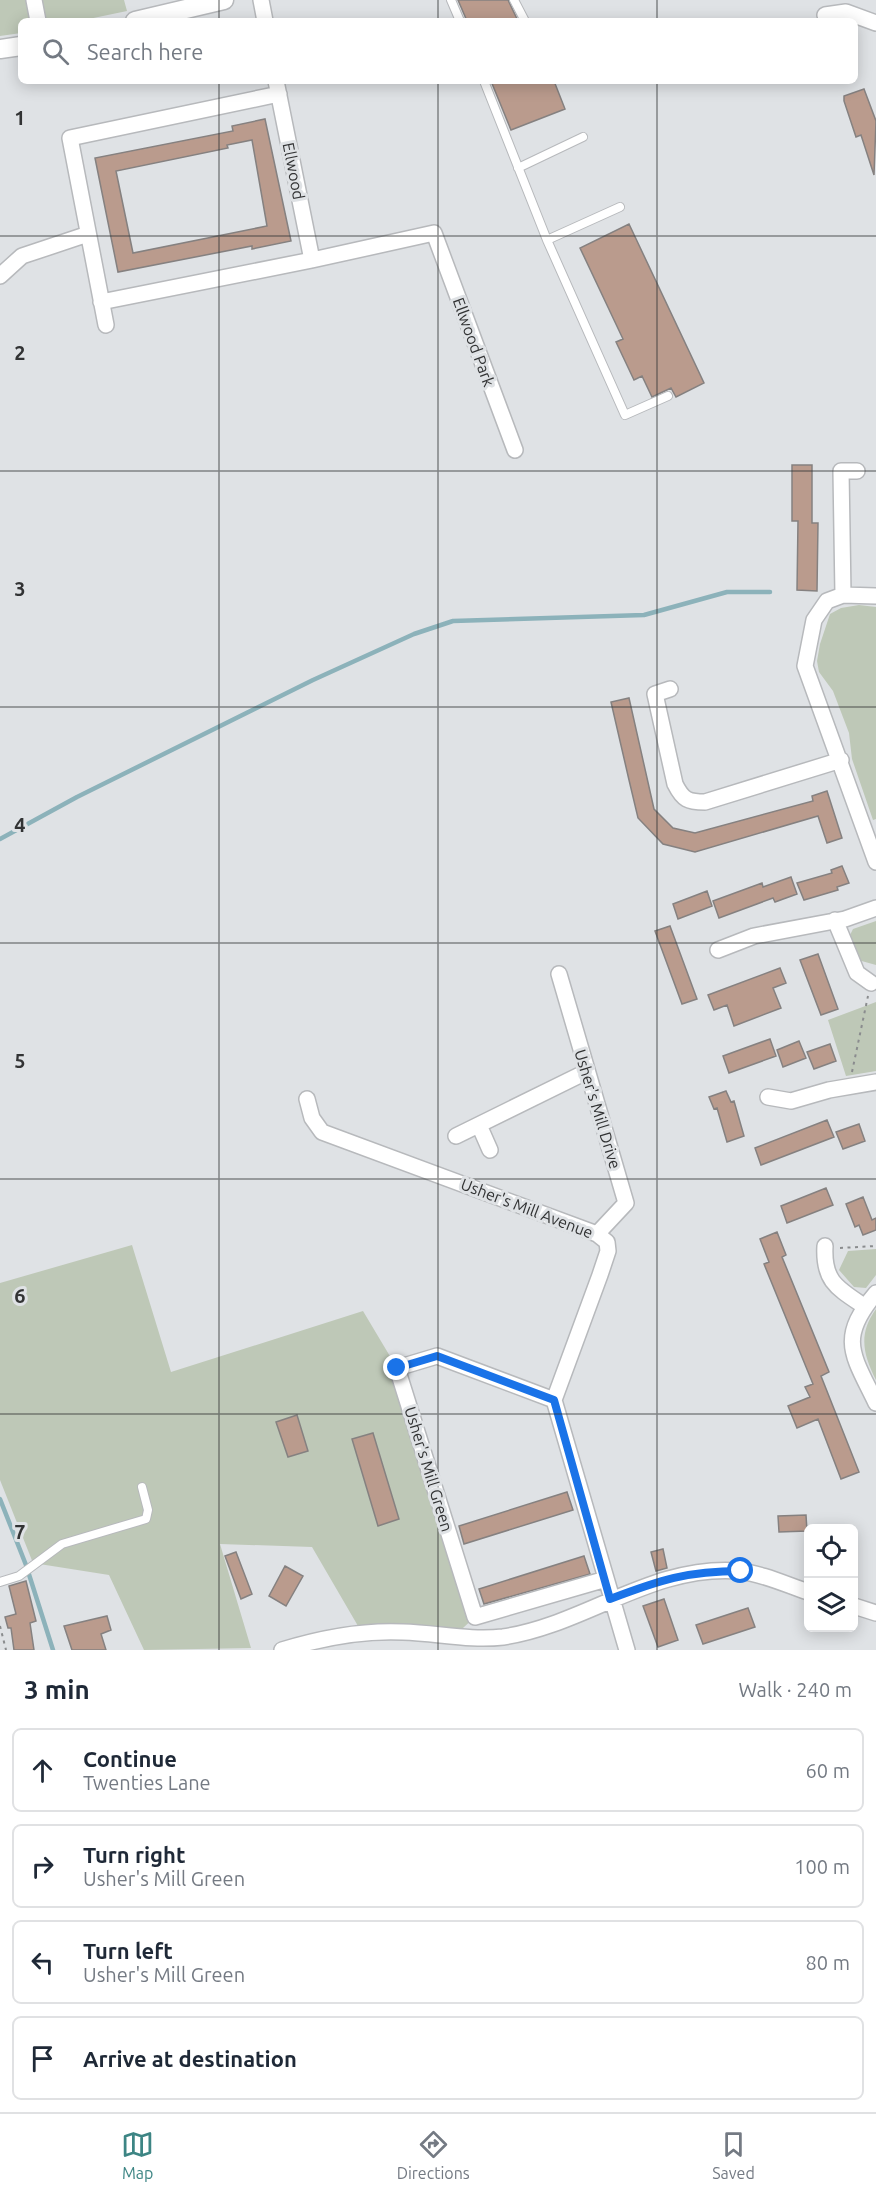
<!DOCTYPE html>
<meta charset="utf-8">
<style>
body{margin:0;font-family:Ubuntu,sans-serif;background:#f6f6f7;color:#1f2937}
.controls{position:absolute;right:18px;bottom:18px;display:grid;overflow:hidden;border-radius:9px;box-shadow:0 3px 15px #0003}
.controls button{width:54px;height:54px;display:grid;place-items:center;padding:0;border:0;border-bottom:2px solid #e0e1e3;background:#fff;color:#1f2937;font:30px sans-serif}
.stop{position:absolute;width:18px;height:18px;margin:-14px;border:4px solid #1a73e8;border-radius:50%;background:#fff}
.stop.end{background:#1a73e8;border-color:#fff;box-shadow:0 2px 6px #0008}
.list{margin:0;padding:0;list-style:none}
h2{display:flex;justify-content:space-between;align-items:center;height:78px;margin:0;padding:0 24px;font-size:26px}
h2 small{font-size:20px;font-weight:400;color:#747a83}
.list li{display:grid;grid-template-columns:39px 1fr auto;gap:18px;align-items:center;box-sizing:border-box;height:84px;margin:0 12px 12px;padding:0 12px;border:2px solid #e0e1e3;border-radius:9px}
.list b{display:block;font-size:22px;white-space:nowrap}
.list p{margin:0;font-size:20px;white-space:nowrap;color:#747a83}
.list em{font-size:20px;font-style:normal;color:#747a83}
.icon{flex:none;width:33px;height:33px;fill:none;stroke:currentColor;stroke-width:2;stroke-linecap:round;stroke-linejoin:round}
.map{position:relative;flex:none;width:876px;height:1650px;overflow:hidden}
.search{position:absolute;background:#fff;box-shadow:0 3px 15px #0003;left:18px;right:18px;top:18px;height:66px;display:flex;align-items:center;gap:15px;box-sizing:border-box;padding:0 21px;border-radius:9px;color:#747a83;font-size:22px}
.sheet{height:462px;background:#fff}
nav{display:flex;justify-content:space-around;align-items:center;box-sizing:border-box;height:84px;border-top:2px solid #e0e1e3;background:#fff;font-size:16px;color:#747a83}
nav a{display:grid;justify-items:center;gap:3px}
nav .on{color:#3d8584}
.map>svg:first-child{display:block}
.green{fill:#bec8b7}
.lines{fill:none;stroke-linecap:round;stroke-linejoin:round}
.stream{stroke:#8cb2ba;stroke-width:4.5}
.building{fill:#ba9b8d;stroke:#858180;stroke-width:1.5;fill-rule:evenodd}
.service-casing{stroke:#b7b9bc;stroke-width:10}
.minor-casing{stroke:#b7b9bc;stroke-width:18}
.tertiary-casing{stroke:#b7b9bc;stroke-width:21}
.path{stroke:#8a8c8e;stroke-width:2;stroke-dasharray:3 4.5;stroke-linecap:butt}
.service{stroke:#fff;stroke-width:8}
.minor{stroke:#fff;stroke-width:15}
.tertiary{stroke:#fff;stroke-width:18}
.route{stroke:#1a73e8;stroke-width:8}
.grid{fill:none;stroke:#323334;stroke-width:1.5;stroke-opacity:0.55}
.labels{text-anchor:middle;dominant-baseline:central;stroke-width:6;stroke-linejoin:round;paint-order:stroke}
.street-label{font-size:16px;fill:#323334;stroke:#dfe2e5}
.grid-label{font-size:20px;text-anchor:middle;font-weight:bold;fill:#323334;stroke:#dfe2e5;stroke-width:6;stroke-linejoin:round;paint-order:stroke}
</style>
<div class="map">
<svg width="876" height="1650" viewBox="0 0 876 1650">
<rect width="100%" height="100%" fill="#dfe2e5"/>
<!-- green -->
<path class="green" d="M0 0H124L127 11 79 21H21V33L0 36Z
M859 605 876 607V819L873 820 852 759 849 733 833 691 819 672 817 661 820 644 830 614 841 608Z
M876 921V965L858 960 848 939 853 929Z
M876 1002V1071L846 1076 828 1020Z
M132 1245 171 1372 363 1311 397 1368 475 1617 452 1638 400 1623 358 1626 312 1547 220 1544 251 1648 144 1650 109 1575 33 1563 0 1480V1283Z
M876 1249V1275L866 1288 854 1287 839 1270 848 1251Z
M876 1309V1380C863 1354 858 1334 876 1309Z"/>
<g class="lines">
<!-- stream -->
<path class="stream" d="M0 839 77 797 313 680 414 634 453 621 644 615 727 592H770
M0 1499 26 1565 53 1650"/>
</g>
<!-- building -->
<path class="building" d="M458 0H508L518 21H467Z
M491 81H554L565 109 511 130Z
M864 89 876 121 874 175 861 135 856 137 844 101V96Z
M265 119 291 241 252 249V246L118 272 95 158 233 131 232 126ZM252 140 267 226 133 253 116 171 228 148 227 145Z
M629 224 704 383 676 397 671 388 652 397 642 376 634 380 616 342 623 339 580 248Z
M792 465H812V523H818L817 591 797 590 798 521H792Z
M629 698 654 809 673 828 695 833 813 801 812 796 827 791 842 838 827 843 818 816 695 852 663 844 638 818 629 780 611 702Z
M842 866 849 883 837 887 838 890 804 900 797 883 832 873 831 870Z
M791 877 797 894 775 902 773 898 719 918 713 901 762 883 763 887Z
M707 891 712 906 678 919 673 904Z
M670 926 697 999 682 1004 655 931Z
M818 954 838 1009 821 1015 800 960Z
M780 968 786 983 773 988 781 1008 734 1026 727 1005 714 1010 708 995Z
M770 1039 776 1056 729 1073 723 1056Z
M799 1041 806 1058 783 1067 777 1050Z
M830 1044 836 1061 814 1069 807 1052Z
M726 1091 731 1102 734 1101 744 1136 727 1142 717 1108 714 1109 709 1097Z
M827 1120 834 1137 761 1165 755 1148Z
M859 1124 865 1141 843 1149 836 1132Z
M826 1188 833 1205 787 1223 781 1206Z
M863 1197 872 1220 876 1218V1230L863 1235 859 1225 855 1227 846 1204Z
M777 1232 786 1255 782 1257 829 1372 821 1376 859 1472 841 1479 818 1419 797 1428 788 1406 810 1397 805 1387 813 1384 764 1264 769 1262 760 1239Z
M297 1415 308 1451 288 1457 276 1422Z
M373 1433 399 1519 378 1526 352 1439Z
M567 1492 573 1510 464 1544 459 1526Z
M806 1515 807 1531 779 1532 778 1516Z
M663 1549 667 1568 656 1571 651 1552Z
M236 1552 252 1594 241 1599 225 1556Z
M584 1556 590 1574 484 1604 479 1589Z
M285 1566 303 1576 286 1606 269 1596Z
M26 1581 36 1621 30 1623 34 1650H14L11 1628H8L5 1617 16 1614 9 1586Z
M664 1599 678 1640 658 1647 643 1606Z
M748 1608 755 1627 703 1644 696 1625Z
M107 1616 111 1630 101 1634 106 1650H72L64 1626Z"/>
<g class="lines">
<!-- service casing -->
<g class="service-casing">
<path id="service" d="M451 0 460 21
M514 0 525 21
M484 81 547 240 625 415 668 396
M518 168 583 137
M547 240 620 207
M0 1582 19 1576 62 1544 146 1519 148 1510 142 1487"/>
</g>
<!-- minor casing -->
<g class="minor-casing">
<path id="minor" d="M34 0 38 21
M261 0 265 21
M827 21 825 15 846 12 876 23
M276 81 312 260
M0 276 22 256 88 234
M101 302 312 260 434 233 515 450
M106 325 70 138 279 94
M843 595 841 471H857
M876 596 843 595 827 601 814 620 805 666 876 862
M670 689 655 694 675 784C683 800 688 802 705 802L841 760
M835 920 857 973 871 983
M718 950 754 936 845 919 876 908
M559 974 626 1203 597 1234
M768 1097 791 1101 829 1090 876 1082
M307 1099 312 1118 322 1132 597 1234 607 1242 608 1251 600 1275 554 1400
M479 1125 490 1150
M456 1136 586 1072
M825 1246C823 1281 837 1288 864 1306
M876 1293C837 1339 853 1355 876 1403
M606 1579 475 1617 397 1368 437 1356 554 1400 627 1650
M854 1606 876 1613
M282 1650C321 1638 362 1630 403 1632 437 1633 470 1641 503 1637 585 1625 652 1564 739 1571 761 1573 787 1585 808 1592"/>
</g>
<!-- tertiary casing -->
<g class="tertiary-casing">
<path id="tertiary" d="M135 21 224 0
M0 49 21 46"/>
</g>
<!-- path -->
<path class="path" d="M852 1072 868 996
M840 1248 876 1246
M0 1626 6 1650"/>
<!-- service -->
<use href="#service" class="service"/>
<!-- minor -->
<use href="#minor" class="minor"/>
<!-- tertiary -->
<use href="#tertiary" class="tertiary"/>
</g>
<g class="lines">
<!-- route -->
<path class="route" d="M397 1368 437 1356 554 1400 610 1599C660 1580 687 1571 741 1571"/>
</g>
<!-- grid -->
<path class="grid" d="M219 0V21M438 0V21M657 0V21M219 81V1650M438 81V1650M657 81V1650M0 236H876M0 471H876M0 707H876M0 943H876M0 1179H876M0 1414H876"/>
<g class="labels">
<!-- street labels -->
<g class="street-label">
<text transform="translate(294 171) rotate(79)">Ellwood</text>
<text transform="translate(474 342) rotate(70)">Ellwood Park</text>
<text transform="translate(598 1109) rotate(73)">Usher's Mill Drive</text>
<text transform="translate(527 1208) rotate(21)">Usher's Mill Avenue</text>
<text transform="translate(429 1469) rotate(73)">Usher's Mill Green</text>
</g>
</g>
<g class="grid-label">
<text x="20" y="125">1</text>
<text x="20" y="360">2</text>
<text x="20" y="596">3</text>
<text x="20" y="832">4</text>
<text x="20" y="1068">5</text>
<text x="20" y="1303">6</text>
<text x="20" y="1539">7</text>
</g>
</svg>
<div class="controls">
<button><svg class="icon" aria-label="locate" viewBox="0 0 24 24"><circle cx="12" cy="12" r="6"/><path d="M12 2v4M12 18v4M2 12h4M18 12h4"/></svg></button>
<button><svg class="icon" aria-label="layers" viewBox="0 0 24 24"><path d="M12 4l9 5-9 5-9-5zM3 14l9 5 9-5"/></svg></button>
</div>
<div class="stop" style="left:741px;top:1571px"></div>
<div class="stop end" style="left:397px;top:1368px"></div>
<div class="search"><svg class="icon" aria-label="search" viewBox="0 0 24 24"><circle cx="10" cy="10" r="6"/><path d="M15 15l6 6"/></svg>Search here</div>
</div>
<section class="sheet">
<h2>3 min<small>Walk · 240 m</small></h2>
<ul class="list">
<li><svg class="icon" aria-label="ahead" viewBox="0 0 24 24"><path d="M12 20V5M6 11l6-6 6 6"/></svg><div><b>Continue</b><p>Twenties Lane</p></div><em>60 m</em></li>
<li><svg class="icon" aria-label="right" viewBox="0 0 24 24"><path d="M7 20v-9h11M14 6l5 5-5 5"/></svg><div><b>Turn right</b><p>Usher's Mill Green</p></div><em>100 m</em></li>
<li><svg class="icon" aria-label="left" viewBox="0 0 24 24"><path d="M17 20v-9H6M10 6l-5 5 5 5"/></svg><div><b>Turn left</b><p>Usher's Mill Green</p></div><em>80 m</em></li>
<li><svg class="icon" aria-label="arrive" viewBox="0 0 24 24"><path d="M6 21V4h12l-3 4 3 4H6"/></svg><div><b>Arrive at destination</b></div></li>
</ul>
</section>
<nav>
<a class="on"><svg class="icon" aria-label="map" viewBox="0 0 24 24"><path d="M3 6l6-2 6 2 6-2v14l-6 2-6-2-6 2zM9 4v14M15 6v14"/></svg>Map</a>
<a><svg class="icon" aria-label="directions" viewBox="0 0 24 24"><path d="M12 3l9 9-9 9-9-9zM9 14v-3h6M13 9l2 2-2 2"/></svg>Directions</a>
<a><svg class="icon" aria-label="saved" viewBox="0 0 24 24"><path d="M7 4h10v16l-5-4-5 4z"/></svg>Saved</a>
</nav>
